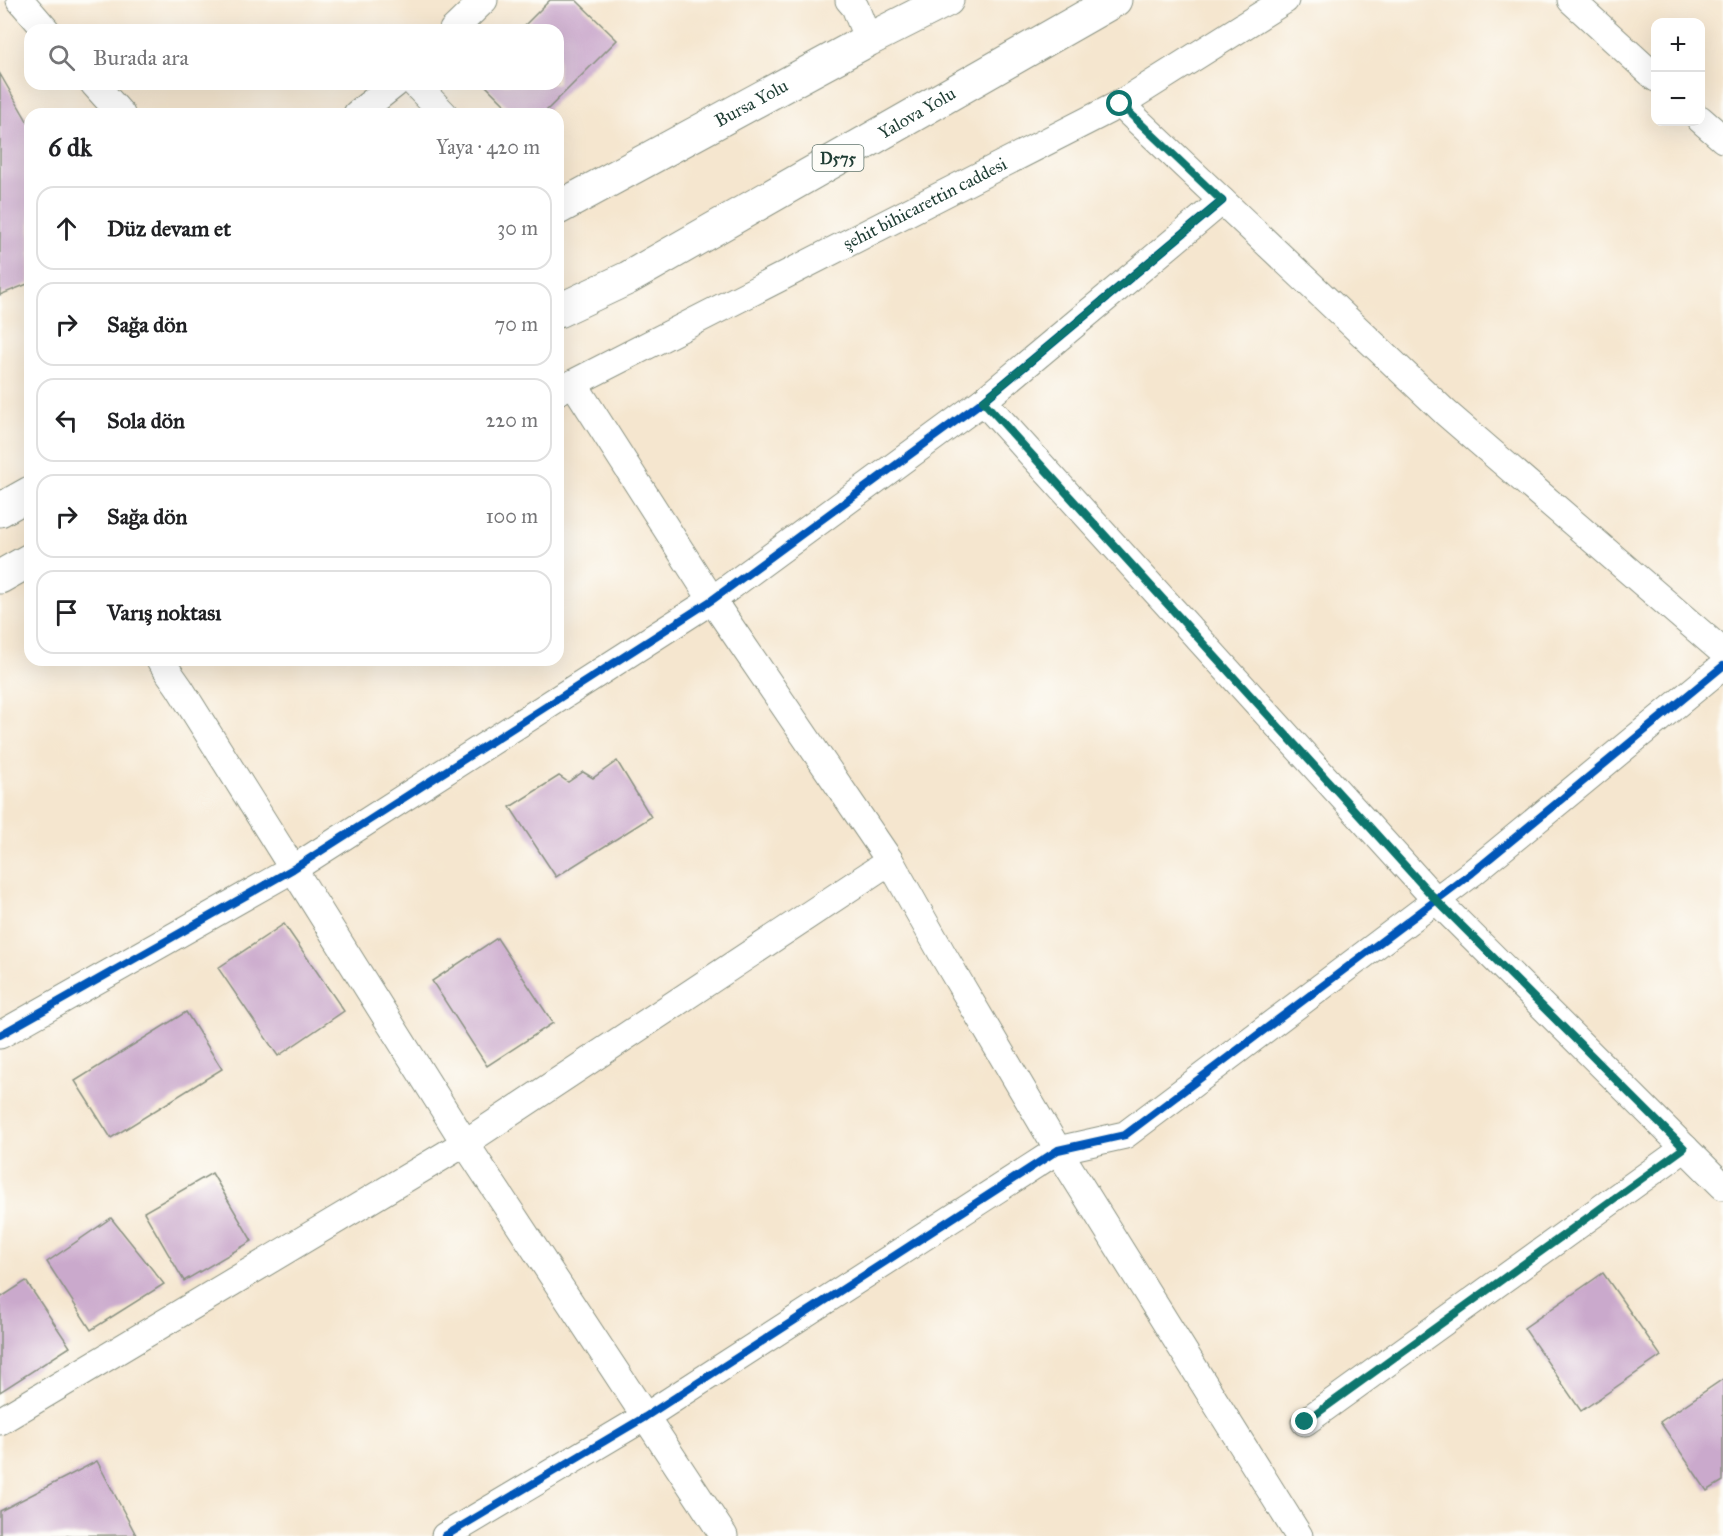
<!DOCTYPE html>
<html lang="tr">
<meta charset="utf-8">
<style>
body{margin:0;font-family:"IM FELL Great Primer",serif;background:#f6f6f6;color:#202124}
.controls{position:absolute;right:18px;top:18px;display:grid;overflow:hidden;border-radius:12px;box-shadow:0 6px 24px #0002}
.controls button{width:54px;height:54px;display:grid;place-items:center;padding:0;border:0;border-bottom:2px solid #e0e0e0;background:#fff;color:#202124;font:30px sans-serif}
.stop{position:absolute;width:18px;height:18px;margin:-14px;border:4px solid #0f766e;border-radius:50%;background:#fff}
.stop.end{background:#0f766e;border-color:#fff;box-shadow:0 2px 6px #0008}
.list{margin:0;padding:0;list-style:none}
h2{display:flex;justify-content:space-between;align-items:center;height:78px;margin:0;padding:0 24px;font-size:26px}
h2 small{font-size:20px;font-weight:400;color:#757577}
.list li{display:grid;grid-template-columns:39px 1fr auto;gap:18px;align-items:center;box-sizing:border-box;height:84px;margin:0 12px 12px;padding:0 12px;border:2px solid #e0e0e0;border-radius:18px}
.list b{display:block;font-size:22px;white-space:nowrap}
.list em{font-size:20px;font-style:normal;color:#757577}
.icon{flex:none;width:33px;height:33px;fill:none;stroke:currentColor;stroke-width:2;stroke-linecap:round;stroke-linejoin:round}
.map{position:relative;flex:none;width:1723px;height:1536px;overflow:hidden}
.search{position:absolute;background:#fff;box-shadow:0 6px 24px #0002;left:24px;top:24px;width:540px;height:66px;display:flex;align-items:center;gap:15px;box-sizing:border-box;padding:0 21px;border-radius:18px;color:#757577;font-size:22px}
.panel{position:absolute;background:#fff;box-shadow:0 6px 24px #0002;left:24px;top:108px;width:540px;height:558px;border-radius:18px}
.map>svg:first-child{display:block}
.building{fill:#caa9cc}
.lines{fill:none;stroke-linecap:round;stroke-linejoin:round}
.street-casing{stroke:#8a9282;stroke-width:29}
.highway-casing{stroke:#8a9282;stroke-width:35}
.street{stroke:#fff;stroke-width:27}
.highway{stroke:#fff;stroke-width:33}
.cycleway-casing{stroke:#fdfcf7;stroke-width:11}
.cycleway{stroke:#0057b8;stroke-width:8}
.route{stroke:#0f766e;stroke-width:8}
.labels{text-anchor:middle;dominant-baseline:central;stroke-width:6;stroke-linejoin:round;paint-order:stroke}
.shield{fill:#fdfcf7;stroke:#62766e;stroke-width:1.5}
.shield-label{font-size:16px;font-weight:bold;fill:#1f3d34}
.street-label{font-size:18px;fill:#1f3d34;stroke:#fdfcf7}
</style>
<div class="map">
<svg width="1723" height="1536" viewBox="0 0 1723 1536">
<rect width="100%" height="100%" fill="#fdfcf7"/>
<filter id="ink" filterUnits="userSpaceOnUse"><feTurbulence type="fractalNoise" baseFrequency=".0167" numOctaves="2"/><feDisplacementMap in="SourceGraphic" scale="12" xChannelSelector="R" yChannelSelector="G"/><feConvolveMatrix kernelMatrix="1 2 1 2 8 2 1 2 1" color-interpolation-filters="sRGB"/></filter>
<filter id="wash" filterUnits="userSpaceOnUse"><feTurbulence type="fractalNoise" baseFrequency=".008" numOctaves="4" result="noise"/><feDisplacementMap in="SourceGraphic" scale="24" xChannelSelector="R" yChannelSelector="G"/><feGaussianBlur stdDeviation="1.35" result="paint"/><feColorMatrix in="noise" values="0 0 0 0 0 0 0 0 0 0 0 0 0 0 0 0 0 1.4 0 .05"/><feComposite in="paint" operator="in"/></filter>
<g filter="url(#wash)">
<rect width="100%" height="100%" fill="#f5e6cf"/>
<g id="blocks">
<!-- building -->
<path class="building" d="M550 0H576L617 40 543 114H514L484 84H558V30H520Z
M0 74 30 126V283L0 295Z
M617 761 651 817 556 877 510 807 559 776 568 782 583 772 593 778Z
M284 924 344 1011 278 1056 218 968Z
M497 938 553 1023 487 1066 432 981Z
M186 1012 222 1069 111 1138 75 1081Z
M212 1173 252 1241 184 1281 144 1212Z
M111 1218 164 1284 91 1330 47 1262Z
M1603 1273 1661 1356 1581 1411 1524 1328Z
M26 1281 70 1347 0 1392V1298Z
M1723 1379V1481L1707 1491 1660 1422Z
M97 1461 136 1535 0 1536V1511Z"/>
</g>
</g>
<g filter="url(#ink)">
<use href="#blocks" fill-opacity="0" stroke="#8a9282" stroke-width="1.5"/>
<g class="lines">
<!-- street casing -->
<g class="street-casing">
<g id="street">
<path d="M20 0 46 30"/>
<path d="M849 0 855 7 868 40"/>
<path d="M1571 0 1656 78"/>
<path d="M453 30 484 0"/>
<path d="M94 84 121 114"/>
<path d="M415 84 444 114"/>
<path d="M1120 104 1446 413 1723 652"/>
<path d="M357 114 395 84"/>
<path d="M1700 119 1723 139"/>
<path d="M574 384 712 600 890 861 943 955 1058 1150 1299 1536"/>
<path id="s1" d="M558 391 1120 104 1285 0"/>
<path d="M983 401 1436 900 1723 1186"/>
<path d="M160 660 179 687 465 1143 724 1536"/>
<path d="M0 1035 293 869 712 600 983 401 1222 201"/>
<path d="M0 1421 465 1143 890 861"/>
<path d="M1305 1422 1685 1148"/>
<path d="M445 1536 645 1417 1058 1150 1125 1135 1472 873 1723 666"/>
</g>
</g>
<!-- highway casing -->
<g class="highway-casing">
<g id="highway">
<path id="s2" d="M558 208 868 40 947 0"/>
<path id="s3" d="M558 311 628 278 1115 0"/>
<path d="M0 510 30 493"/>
<path d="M0 577 30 560"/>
</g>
</g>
<!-- street -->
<use href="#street" class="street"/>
<!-- highway -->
<use href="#highway" class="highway"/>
<!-- cycleway casing -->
<g class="cycleway-casing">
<path id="cycleway" d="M0 1035 293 869 712 600 983 401 1222 201
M445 1536 645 1417 1058 1150 1125 1135 1472 873 1723 666"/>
</g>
<!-- cycleway -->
<use href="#cycleway" class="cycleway"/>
</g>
</g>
<g class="lines" filter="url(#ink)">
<!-- route -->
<path class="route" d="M1120 104 1222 201 983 401 1436 900 1684 1148 1305 1422"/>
</g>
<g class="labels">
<!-- shield labels -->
<rect class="shield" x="812.5" y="145" width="51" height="26" rx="4.5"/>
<g class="shield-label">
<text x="838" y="158">D575</text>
</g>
<!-- street labels -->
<g class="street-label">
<text stroke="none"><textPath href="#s2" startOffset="220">Bursa Yolu</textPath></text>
<text stroke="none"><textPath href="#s3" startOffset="410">Yalova Yolu</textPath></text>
<text stroke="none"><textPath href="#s1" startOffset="412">şehit bihicarettin caddesi</textPath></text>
</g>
</g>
</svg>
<div class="controls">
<button>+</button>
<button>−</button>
</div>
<div class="stop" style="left:1120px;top:104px"></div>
<div class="stop end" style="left:1305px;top:1422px"></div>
<div class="search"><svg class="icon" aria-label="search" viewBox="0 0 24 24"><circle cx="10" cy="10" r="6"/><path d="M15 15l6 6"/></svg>Burada ara</div>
<section class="panel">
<h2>6 dk<small>Yaya · 420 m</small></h2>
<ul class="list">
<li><svg class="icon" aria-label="ahead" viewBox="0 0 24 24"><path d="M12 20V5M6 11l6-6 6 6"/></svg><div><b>Düz devam et</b></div><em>30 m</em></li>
<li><svg class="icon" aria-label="right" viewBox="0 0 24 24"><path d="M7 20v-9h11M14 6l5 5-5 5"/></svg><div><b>Sağa dön</b></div><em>70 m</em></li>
<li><svg class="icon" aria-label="left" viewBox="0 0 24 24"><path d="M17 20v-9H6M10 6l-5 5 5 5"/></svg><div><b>Sola dön</b></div><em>220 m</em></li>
<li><svg class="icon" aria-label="right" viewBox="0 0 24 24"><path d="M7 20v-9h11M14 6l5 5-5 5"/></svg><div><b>Sağa dön</b></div><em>100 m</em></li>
<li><svg class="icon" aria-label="arrive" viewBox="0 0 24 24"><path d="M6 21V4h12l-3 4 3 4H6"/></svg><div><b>Varış noktası</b></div></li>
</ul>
</section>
</div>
